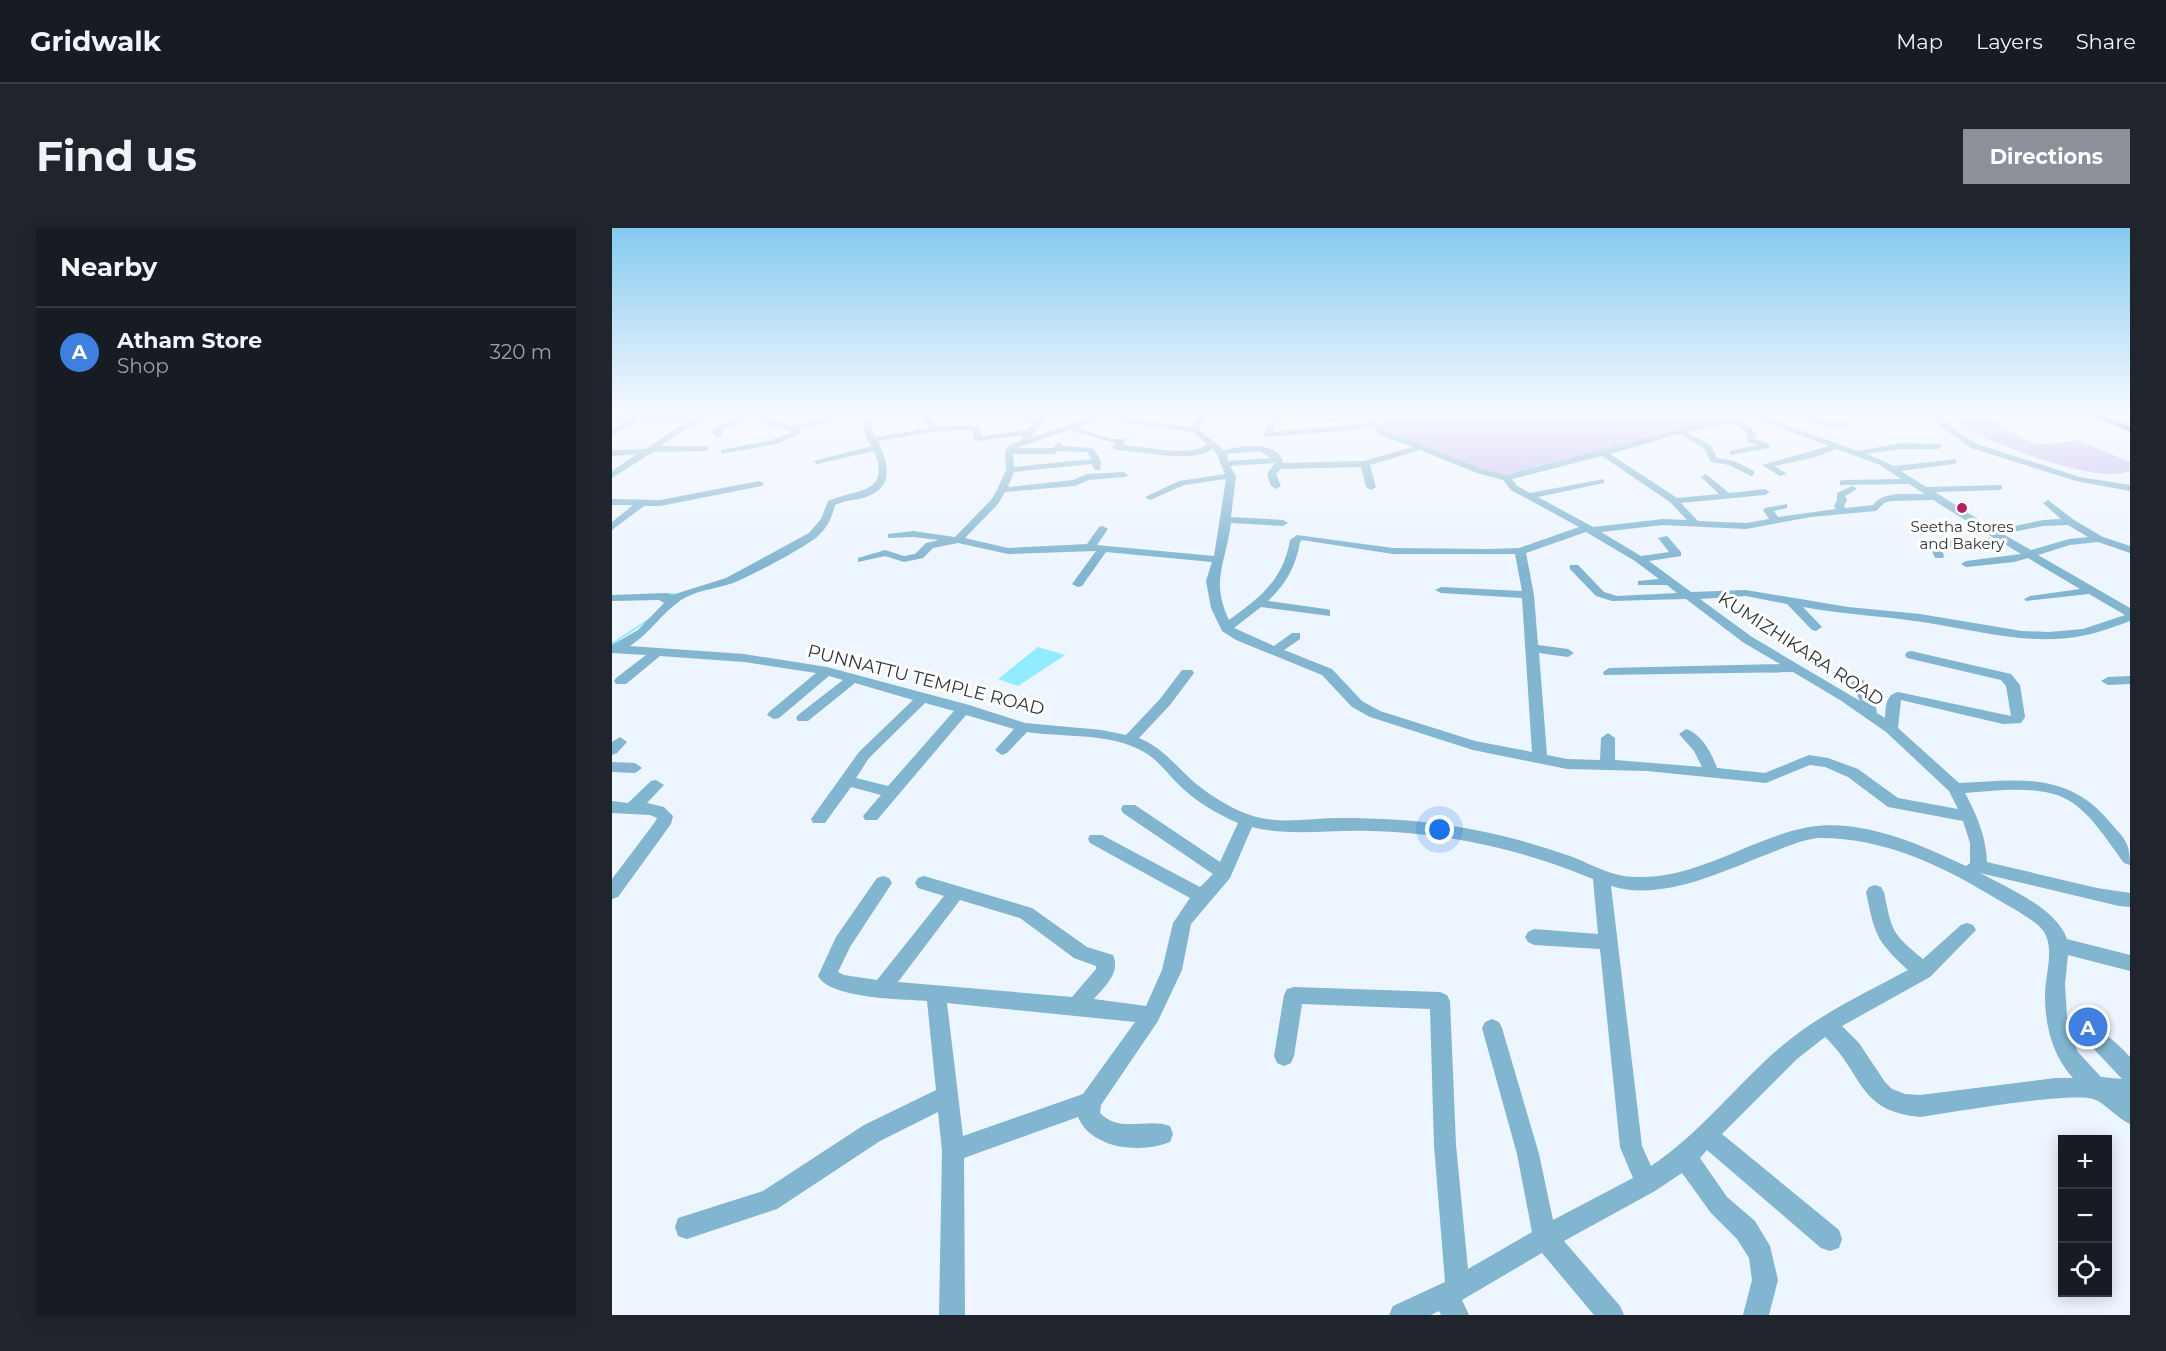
<!DOCTYPE html>
<meta charset="utf-8">
<style>
body{margin:0;font-family:Montserrat,sans-serif;background:#20242c;color:#f1f3f6}
.controls{position:absolute;right:18px;bottom:18px;display:grid;overflow:hidden;border-radius:0px;box-shadow:0 3px 15px #0003}
.controls button{width:54px;height:54px;display:grid;place-items:center;padding:0;border:0;border-bottom:2px solid #363941;background:#171b24;color:#f1f3f6;font:30px sans-serif}
.you{position:absolute;left:828px;top:602px;width:21px;height:21px;margin:-15px;border:4px solid #fff;border-radius:50%;background:#1a73e8;box-shadow:0 0 0 9px #1a73e833}
.badge{display:grid;place-items:center;width:39px;height:39px;border-radius:50%;background:#8c9099;color:#fff;font-size:20px;font-weight:700}
.pin{position:absolute;translate:-50% -50%;border:3px solid #fff;box-shadow:0 2px 6px #0006}
.list{margin:0;padding:0;list-style:none}
h2{display:flex;justify-content:space-between;align-items:center;height:78px;margin:0;padding:0 24px;font-size:26px}
h2 small{font-size:20px;font-weight:400;color:#9ea1a6}
.list li{display:grid;grid-template-columns:39px 1fr auto;gap:18px;align-items:center;box-sizing:border-box;height:90px;padding:0 24px;border-top:2px solid #363941}
.list b{display:block;font-size:22px;white-space:nowrap}
.list p{margin:0;font-size:20px;white-space:nowrap;color:#9ea1a6}
.list em{font-size:20px;font-style:normal;color:#9ea1a6}
.icon{flex:none;width:33px;height:33px;fill:none;stroke:currentColor;stroke-width:2;stroke-linecap:round;stroke-linejoin:round}
.map{position:relative;flex:none;width:1518px;height:1087px;overflow:hidden;border-radius:0px}
header{display:flex;align-items:center;gap:36px;box-sizing:border-box;height:84px;padding:0 30px;background:#171b24;border-bottom:2px solid #363941}
header strong{font-size:28px}
nav{display:flex;gap:33px;margin-inline-start:auto;font-size:21px}
.intro{display:flex;align-items:center;justify-content:space-between;box-sizing:border-box;height:144px;padding:0 36px}
h1{margin:0;font-size:42px}
.button{padding:15px 27px;border-radius:0px;background:#8c9099;color:#fff;font-size:21px;font-weight:700}
main{display:flex;gap:36px;padding:0 36px}
aside{flex:1;background:#171b24;border-radius:0px;box-shadow:0 3px 15px #0003}
.map>svg:first-child{display:block}
.green{fill:#c6baef}
.water{fill:#91ecfd}
.lines{fill:none;stroke-linecap:round;stroke-linejoin:round}
.stream{stroke:#91ecfd;stroke-width:2}
.minor{fill:#81b5d0;fill-rule:evenodd}
.major{fill:#1f7ba3;fill-rule:evenodd}
.poi-dot{fill:#af2463;stroke:#fff;stroke-width:2}
.labels{text-anchor:middle;dominant-baseline:central;stroke-width:6;stroke-linejoin:round;paint-order:stroke}
.far-poi-label{font-size:15px;fill:#323539;stroke:#fff}
.street-label{font-size:18px;fill:#323539;stroke:#fff}
</style>
<header>
<strong>Gridwalk</strong>
<nav><a>Map</a><a>Layers</a><a>Share</a></nav>
</header>
<div class="intro"><h1>Find us</h1><a class="button">Directions</a></div>
<main>
<aside>
<h2>Nearby<small></small></h2>
<ul class="list">
<li><span class="badge" style="background:#3f7fe0">A</span><div><b>Atham Store</b><p>Shop</p></div><em>320 m</em></li>
</ul>
</aside>
<div class="map">
<svg width="1518" height="1087" viewBox="0 0 1518 1087">
<rect width="100%" height="100%" fill="#edf5ff"/>
<!-- green -->
<path class="green" d="M756 187 1093 188 1140 187 1086 196 894 247 855 236 781 206 765 195 773 194V191Z
M1338 187H1373L1409 210 1423 216H1440L1466 212 1518 234V243C1487 257 1391 219 1360 204 1352 199 1347 191 1338 187Z"/>
<!-- water -->
<path class="water" d="M426 419 453 427 406 458 386 451Z"/>
<g class="lines">
<!-- stream -->
<path class="stream" d="M53 366H62L58 370
M0 416 39 390"/>
<!-- minor -->
<path class="minor" d="M89 187H101L87 193 48 218H93L96 219V223L41 224 0 250V243L25 226 0 228V222L34 221 75 193H26L0 207V202L16 193 0 192V188Z
M121 187 151 189 180 198 222 188 256 187 263 209 319 200 310 192 314 187H322L318 192 328 198 367 197 370 208 416 202 420 196 388 187H402L424 192 428 187H436L418 210 486 187H504L521 192 580 199 587 187H595L587 202 612 222C628 218 667 212 671 235L752 233 800 219 768 207 761 200 655 209 651 207 661 187H669L661 204 757 195 751 190 717 193 713 191 732 187H757L774 203 871 241 894 247 1086 196 1147 187 1246 223 1289 215 1329 216 1330 218 1326 221H1289L1255 226 1282 238 1344 231V235L1341 236 1289 243 1314 259 1390 257V261L1387 262 1323 264 1383 302 1431 292 1449 291 1431 275 1436 272 1462 292 1491 309 1518 318V325L1486 314 1458 317 1426 327 1518 380V393C1504 398 1489 404 1474 407 1419 419 1364 402 1310 394 1270 388 1230 386 1191 379L1210 399 1204 403 1200 402 1175 376 1134 368 1088 371 1140 409 1248 473 1239 455 1246 451 1251 452 1263 475 1265 485 1273 490C1274 479 1273 467 1286 464L1399 488 1394 458 1389 452 1295 430 1293 427 1295 424 1299 423 1399 446 1408 457 1413 489 1409 495 1391 496 1289 472 1286 500 1347 555C1406 552 1455 543 1497 593 1512 611 1518 613 1518 637L1512 635C1496 614 1480 586 1456 572 1427 556 1384 563 1353 565 1365 588 1374 608 1375 634L1485 660 1518 665V679L1507 678 1368 645C1396 660 1444 680 1455 711L1518 727V743L1456 727 1453 756 1455 789C1481 795 1500 809 1518 829V896C1505 890 1496 878 1484 872 1464 862 1337 885 1308 889 1245 883 1252 846 1213 809L1185 831 1110 906 1227 1002 1230 1011 1227 1020 1218 1023 1209 1020 1095 922 1088 930 1115 969 1143 993 1158 1018 1166 1052 1157 1087H1131L1140 1052 1137 1030 1125 1011 1099 985 1070 945 1043 963 952 1013 1008 1078 1012 1087H982L930 1025 850 1072 857 1087H829L827 1083 819 1087H777L781 1078 833 1054 822 917 818 781 690 776 682 828 679 835 672 838 665 835 662 828 672 767 675 761 682 759 828 764 835 767 838 773 844 917 856 1041 920 1004 905 926 870 800 873 794 880 791 887 794 890 800 927 926 941 992 1021 950 1008 919 988 721 922 717 916 714 913 709 916 704 922 701 986 706 981 651C909 621 836 605 759 603 720 601 678 609 640 599L618 650 579 696 570 742 546 793 489 877 488 885C508 906 535 889 558 898L561 906 558 914C529 926 479 921 466 889L352 930 353 1087H327L330 923 326 884 268 913 165 981 75 1011 66 1008 63 999 66 990 151 963 252 897 324 862 315 773C291 771 218 771 206 748L224 709 265 650 271 648 277 650 280 655 238 719 226 744 232 747 265 752 332 668 306 660 303 655 306 650 312 648 420 680 475 719 501 727C509 745 492 759 482 771L534 778 550 742 561 695 578 670 478 615 476 611 478 607H490L588 659 601 646 511 585 509 581 511 577H523L608 634 626 595C603 585 583 573 565 555 554 544 545 531 532 524 498 504 453 510 415 504L395 525 390 527 383 522 402 501 354 487 265 592H253L251 588 269 567 239 559 213 595H201L199 591 247 524 301 472 243 455 196 493H186L184 490 186 487 231 452 217 448 167 490 162 491 155 487 157 484 204 445 132 434 48 428 14 456H4L2 453 4 450 34 427 0 425V417L26 402 52 375 47 372 0 373V367L55 365 60 367 114 350 197 305 209 291 216 273C243 261 280 267 262 223L205 236 201 233 260 218 255 212 249 190 222 192 188 201 189 205 165 216 109 226V222L160 212 180 204 139 191 110 202V209H104L100 204 104 198 129 190ZM494 189 520 196 581 204 595 216C579 230 532 218 511 217L513 211H499L465 200ZM1142 190 1217 218 1150 237 1168 248 1175 246 1162 238 1200 230 1225 221 1268 237 1289 251 1231 252 1228 253V257L1297 256 1313 266C1296 267 1272 262 1261 277L1234 280 1232 278 1235 272 1233 268 1245 261 1240 258 1225 265V272L1222 278 1224 281 1166 289 1162 283 1175 280V276L1153 280 1151 282 1157 291 1134 295 1086 293 1069 275 1153 267 1158 264 1153 261 1117 265 1094 246 1089 249 1107 266 1065 270 998 226 1067 206 1092 220 1099 234 1117 237 1139 248 1142 247V243L1122 233 1105 230 1099 217 1075 204 1119 195 1134 204 1136 214 1145 217 1118 223V227L1157 220V216L1143 211 1144 206 1140 200 1128 193ZM360 202 362 211 366 213 412 207 409 213 398 217 393 223 394 242 385 262 379 272 343 309 301 303 276 306V310L301 309 327 312 314 315 303 326 292 328 273 322 246 330V334L273 328 292 334 311 330 321 320 346 315 396 326 484 323 460 356 466 359 470 358 494 324 600 334 594 353 599 380 610 403 624 412 710 447 740 479 758 489 861 522 955 541 1035 543 1154 555 1198 537 1213 539 1236 549 1276 579 1351 593 1358 615V635L1354 638C1307 616 1250 590 1197 599 1138 610 1086 651 1024 649 999 649 978 635 955 627 918 614 880 604 841 598 804 592 765 590 728 590 698 590 666 597 638 587 618 580 599 568 583 555 564 538 551 520 527 510L558 477 582 445 580 442H570L548 471 514 507 490 502 413 495 357 477 215 439 132 426 18 418C38 405 50 385 69 372 84 362 104 361 121 355 137 349 194 319 206 308 216 299 220 289 223 277 232 273 242 272 251 270 283 260 277 237 266 213L326 203ZM457 202 503 215 500 219 504 222C527 223 583 236 600 221 608 227 608 237 613 246L567 253 533 269 538 272 572 257 614 251 602 328 485 317 496 301 491 298 487 299 475 316 396 320 353 310 386 276 393 264 463 258 477 252 514 249 516 247 511 244 475 246 461 252 396 259 402 244 480 236 482 242H488L489 233 481 220 451 218 447 214 441 220H405ZM808 222 865 245 891 252 899 262 967 299 907 320 877 321 781 320 685 307 678 312C671 353 648 369 617 392 598 352 614 335 619 295L671 298 676 295 671 292 619 289 624 248 618 238 663 235 655 246 659 258 664 261 669 258 664 246 669 241 749 239 754 259 759 262 764 259 758 237ZM446 223 475 224 480 231 402 239 401 226H442ZM647 223 659 230 616 233 615 226ZM990 228 1058 274 1075 292 1051 291 981 299 926 269 992 255V251L918 265 905 258 900 251ZM1321 272 1382 310 1335 313 1319 321 1323 330H1331L1332 328 1330 322 1337 319 1391 315 1409 326 1354 333 1349 336 1354 339 1402 334 1416 330 1468 361 1418 368 1412 371 1414 373 1477 366 1513 387 1471 401 1437 404 1410 403 1308 386 1236 379 1134 362 1079 364 1037 333 1069 328V324L1055 308 1046 310 1057 324 1029 328 989 304 1051 297 1134 301 1199 289 1264 283 1272 275 1279 273ZM1456 297 1476 309 1457 311 1419 322 1391 306 1431 298ZM974 304 1023 333 1047 351 1026 353V357H1055L1065 365 1005 368 992 364 966 337H958V341L984 368 1000 373 1074 371 1132 415 1168 436 997 440 991 444 992 447 1181 444 1228 472 1274 504 1337 563 1346 581 1286 570 1246 541 1216 530 1197 527 1153 545 1105 540C1100 526 1090 506 1074 501L1067 506 1082 523 1090 539 1003 532V510L996 505 989 510 988 532 955 531 935 527 927 425 956 429 962 425 956 421 926 417 922 367 914 325ZM690 312 781 326H903L910 363 829 359 823 362 829 365 910 370 920 524 863 513 768 483 750 473 720 441 672 422 688 411V405H680L662 418 622 400 649 379 718 388V382L714 381 656 373C674 356 684 338 688 314ZM313 475 342 483 276 558 244 550 257 530ZM1205 610C1268 609 1325 635 1378 667 1395 677 1413 686 1428 699 1445 716 1433 745 1433 767 1433 797 1440 827 1461 850H1443L1308 867 1293 866 1280 861 1273 854 1247 815 1230 798 1318 749 1364 702 1361 697 1355 695 1349 697 1311 731C1279 705 1280 703 1272 664L1269 659 1263 657 1257 659 1254 664C1263 706 1263 712 1296 742 1253 765 1208 786 1171 817 1125 856 1089 905 1039 938L1030 918 999 658C1047 673 1103 647 1148 629 1167 622 1185 613 1205 610ZM348 672 408 690 462 730 484 738V741L460 769 286 754ZM335 775 523 794 471 866 351 908ZM1459 808 1480 819 1510 851 1489 849 1466 824Z
M1188 187C1198 187 1204 192 1213 194 1222 195 1230 192 1238 196 1223 204 1201 197 1188 187Z
M1320 187H1328L1351 208 1365 216 1468 249 1518 257V263L1464 253 1359 220 1328 198Z
M147 253 152 256 150 258 48 278H32L0 302V294L21 277H0V271L48 272Z
M1518 448V456L1496 457 1489 453 1496 449Z
M8 509 15 514 5 525 0 527V514Z
M0 534 23 535 30 540 23 545 0 544Z
M44 552 52 557 35 575 52 579 61 588 59 596 6 669 0 671V651L43 594 45 590 38 587 0 585V573L16 575 39 553Z"/>
<!-- major -->
<path class="major" d="M1476 187H1490L1518 198V204Z"/>
</g>
<!-- sky -->
<linearGradient id="sky" x2="0" y2="1"><stop stop-color="#85caf0"/><stop offset="0.55" stop-color="#f7faff"/><stop offset="1" stop-color="#f7faff" stop-opacity="0"/></linearGradient>
<rect width="1518" height="339" fill="url(#sky)"/>
<!-- markers -->
<circle class="poi-dot" cx="1350" cy="280" r="6"/>
<g class="labels">
<!-- far-poi labels -->
<g class="far-poi-label">
<text x="1350" y="298">Seetha Stores<tspan x="1350" dy="17">and Bakery</tspan></text>
</g>
<!-- street labels -->
<g class="street-label">
<text transform="translate(1189 421) rotate(33)">KUMIZHIKARA ROAD</text>
<text transform="translate(314 452) rotate(14)">PUNNATTU TEMPLE ROAD</text>
</g>
</g>
</svg>
<div class="controls">
<button>+</button>
<button>−</button>
<button><svg class="icon" aria-label="locate" viewBox="0 0 24 24"><circle cx="12" cy="12" r="6"/><path d="M12 2v4M12 18v4M2 12h4M18 12h4"/></svg></button>
</div>
<div class="you"></div>
<div class="pin badge" style="left:1476px;top:799px;background:#3f7fe0">A</div>
</div>
</main>
